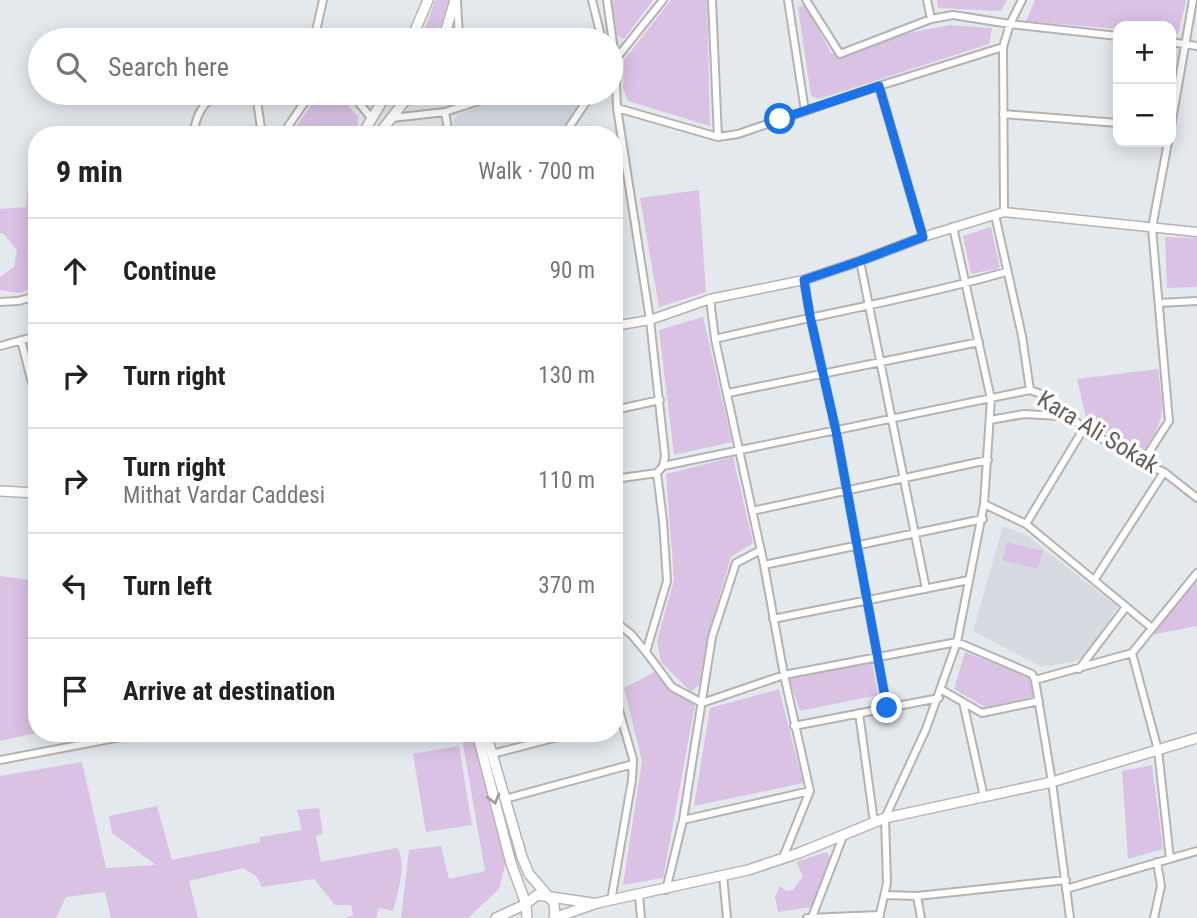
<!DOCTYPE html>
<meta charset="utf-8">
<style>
body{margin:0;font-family:"Roboto Condensed",sans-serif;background:#f2f2f2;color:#222}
.controls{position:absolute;right:21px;top:21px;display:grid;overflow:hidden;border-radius:14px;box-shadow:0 4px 18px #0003}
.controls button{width:63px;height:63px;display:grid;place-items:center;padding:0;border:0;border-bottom:2px solid #e0e0e0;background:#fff;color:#222;font:35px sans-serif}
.stop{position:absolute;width:21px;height:21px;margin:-16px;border:5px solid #1a73e8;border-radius:50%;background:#fff}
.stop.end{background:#1a73e8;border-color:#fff;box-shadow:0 2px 7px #0008}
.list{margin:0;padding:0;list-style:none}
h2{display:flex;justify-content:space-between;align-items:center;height:91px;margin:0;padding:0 28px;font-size:30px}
h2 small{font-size:23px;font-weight:400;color:#767676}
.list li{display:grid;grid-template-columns:46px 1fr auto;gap:21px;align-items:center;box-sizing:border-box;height:105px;padding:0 28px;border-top:2px solid #e0e0e0}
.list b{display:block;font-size:26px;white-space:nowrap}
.list p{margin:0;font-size:23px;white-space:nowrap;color:#767676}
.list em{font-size:23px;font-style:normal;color:#767676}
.icon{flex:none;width:38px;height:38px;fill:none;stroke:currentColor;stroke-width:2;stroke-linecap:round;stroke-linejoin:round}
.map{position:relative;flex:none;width:1197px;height:918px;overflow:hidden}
.search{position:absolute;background:#fff;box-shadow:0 4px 18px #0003;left:28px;top:28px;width:595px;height:77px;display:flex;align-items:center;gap:18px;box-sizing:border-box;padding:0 24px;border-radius:38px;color:#767676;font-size:26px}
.panel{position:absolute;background:#fff;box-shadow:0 4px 18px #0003;left:28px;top:126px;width:595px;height:616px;border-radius:28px}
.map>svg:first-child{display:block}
.education{fill:#d5dbe1}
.green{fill:#dac2e5}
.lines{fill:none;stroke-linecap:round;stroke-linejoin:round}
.minor-casing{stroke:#b6b2b0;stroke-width:10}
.tertiary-casing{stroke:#b6b2b0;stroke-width:11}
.secondary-casing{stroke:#b9b3b1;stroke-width:12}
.minor{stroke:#fff;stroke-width:6}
.tertiary{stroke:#fff;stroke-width:8}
.secondary{stroke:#fff;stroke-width:9}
.oneway{stroke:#a29e9d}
.route{stroke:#1a73e8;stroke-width:9}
.labels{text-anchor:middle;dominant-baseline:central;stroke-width:7;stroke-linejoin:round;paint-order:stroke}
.street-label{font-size:24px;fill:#645e5c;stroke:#fff}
</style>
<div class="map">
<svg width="1197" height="918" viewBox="0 0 1197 918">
<rect width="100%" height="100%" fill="#e4e9ee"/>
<!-- education -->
<path class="education" d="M517 93H586L558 135H456L453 121 459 114Z
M1003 526 1026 535 1118 607 1085 655 1073 662 1041 667 973 631Z"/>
<!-- green -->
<path class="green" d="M435 0H449L436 40H421Z
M612 0H653L624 39 617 35Z
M671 0H707L710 126 628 101 623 88 624 60Z
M937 0H1007L1001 11 938 8Z
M1035 0H1185L1186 2 1178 34H1171V26H1118V29L1026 21Z
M805 5 831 53 847 56 904 34 949 25 992 28 989 44 819 99 811 96 798 7Z
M320 93H337L358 117V130L354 135H290Z
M28 184H37V286L19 293 0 290V277L14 267 17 250 3 233H0V209L26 207Z
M699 190 706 292 659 307 640 198Z
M991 227 1000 268 971 274 963 236Z
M1165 237 1197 238V287L1167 288Z
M703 317 732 442 674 455 659 330Z
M1158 369C1164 415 1167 416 1141 455L1087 422 1077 379Z
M733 457 753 543 731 557 707 639 699 685 691 692 661 662 657 641 674 580 666 474Z
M1007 542 1043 551 1038 569 1002 560Z
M0 576 37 581V733L0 741Z
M1197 581V626L1151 635Z
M965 652 1029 677 1034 697 985 707 954 689Z
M872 663 878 695 800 711 789 678Z
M655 672 674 692 695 705 663 878 623 885 642 761 624 688Z
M779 689 803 783 694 806 710 708Z
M461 733H471L506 862 499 889 468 918H401L409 850 441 846 449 879 485 871Z
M459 746 472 825 426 832 413 754Z
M82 762 106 868 156 865 112 833 109 816 157 806 172 860 260 842V837L302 830 297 810 319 808 323 834 316 836 321 862 397 848C408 862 397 895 393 911L379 908 376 918H345L353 915 351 905H335L314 879 262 887 256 876 243 868 189 881 198 918H111L105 892 66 897 56 918H0V776Z
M1152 765 1163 849 1128 859 1122 771Z
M826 852 834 862 811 907 778 912 775 897 780 886 786 891 793 890 803 876 796 862Z"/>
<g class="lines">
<!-- minor casing -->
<g class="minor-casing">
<path id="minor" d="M457 0 459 40
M592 0 602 40
M607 0 615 58 617 108 650 320 665 456 663 466 657 473 614 479
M712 0 718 137
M788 0 805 111
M806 0 840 54 931 19 953 15 1010 24 1118 36
M927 0 931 19
M314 40 323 0
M1171 42 1197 46
M611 65 663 0
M250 93 257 101 262 135
M351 93 372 119
M463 93 464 106
M617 108 718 137 738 134 879 86
M445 112 503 93
M1003 114 1118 123
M392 118 445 112 449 135
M1171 126 1193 0
M193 135C196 116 202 103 218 93
M282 135 311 93
M564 135 592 93
M1004 212 1003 47 1010 24 1022 0
M995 215 1022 336 1030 390
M923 237 879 86 1003 47
M860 261 926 589
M804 280 810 316 836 431 887 708
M710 299 715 339 764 565 784 675 810 791 782 860
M0 302 18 301 37 296
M1159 303 1197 301
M715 339C812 316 911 299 1006 272
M21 340 34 391
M0 346 37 336
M37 391H34L37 411
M728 393 979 342
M614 410 660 400
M990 420 1024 414 1059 416 1063 411
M1142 463 1169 421 1152 228 1168 142
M663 466 1030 390 1041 394 1084 428 1142 463 1164 472 1197 498
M34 492 37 476
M984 504 1026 524 1152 628
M752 511 988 460
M1026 524 1084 428
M764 565 983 519
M1095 579 1164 472
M773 619 969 580
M614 621 631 634 646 652 672 687 702 703 784 675 957 642 1032 674 1035 680 1052 782 1070 918
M646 652 667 581 663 521 657 473
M1132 653 1158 750 1170 859
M1079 669 1126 607
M1035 680 1132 653 1197 573
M942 690 982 713 1039 701
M963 702 984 797
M859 713 874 822
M794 726 939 698
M492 754 573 733
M0 760 142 733
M505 799 633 764
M683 820 810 791
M723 875 727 918
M1066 889 1197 851
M666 890 683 820 712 637 736 563 761 550
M639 895 641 918
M885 895 917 896 1066 880
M917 896 921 918
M611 901 632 780 633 759 614 693
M812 917 844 834
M807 918 880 915
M879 918 887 883 885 818 926 729 957 642 984 504 991 399 953 227
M1154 918 1161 886 1157 862"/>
</g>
<!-- tertiary casing -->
<g class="tertiary-casing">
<path id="tertiary" d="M614 326 650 320 710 299 804 280 860 261 923 237 1004 212 1197 232"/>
</g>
<!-- secondary casing -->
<g class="secondary-casing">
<path id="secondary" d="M411 40 428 0
M443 40 455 0
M362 135 387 93
M378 135 411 93
M0 491 37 493
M477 733 511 863 526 904
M486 733 522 857 529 874 554 903 555 918
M496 918 526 904
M527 918 526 904 537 895 592 903
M554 918 597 903 748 870 799 853 885 818 1052 782 1197 738"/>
</g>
<!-- minor -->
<use href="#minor" class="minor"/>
<!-- tertiary -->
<use href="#tertiary" class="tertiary"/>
<!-- secondary -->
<use href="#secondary" class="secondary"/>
</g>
<!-- one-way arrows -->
<defs><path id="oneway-chevron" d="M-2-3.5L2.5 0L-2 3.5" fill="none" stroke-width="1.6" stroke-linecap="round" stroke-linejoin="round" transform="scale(1.75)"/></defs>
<use class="oneway" href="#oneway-chevron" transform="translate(494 799) rotate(75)"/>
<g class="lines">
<!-- route -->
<path class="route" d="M780 119 879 86 923 237 860 261 804 280 810 316 836 431 887 708"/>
</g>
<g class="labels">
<!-- street labels -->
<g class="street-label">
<text transform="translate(1098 432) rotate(31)">Kara Ali Sokak</text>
</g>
</g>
</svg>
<div class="controls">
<button>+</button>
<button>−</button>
</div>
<div class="stop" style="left:780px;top:119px"></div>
<div class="stop end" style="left:887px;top:708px"></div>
<div class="search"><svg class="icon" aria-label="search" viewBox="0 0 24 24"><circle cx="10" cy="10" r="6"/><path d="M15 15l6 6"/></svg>Search here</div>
<section class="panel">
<h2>9 min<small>Walk · 700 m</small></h2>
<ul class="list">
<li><svg class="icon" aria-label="ahead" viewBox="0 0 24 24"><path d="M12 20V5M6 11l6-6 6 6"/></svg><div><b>Continue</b></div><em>90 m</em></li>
<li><svg class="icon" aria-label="right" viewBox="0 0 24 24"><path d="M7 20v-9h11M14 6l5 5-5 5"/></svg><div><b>Turn right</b></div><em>130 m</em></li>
<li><svg class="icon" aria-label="right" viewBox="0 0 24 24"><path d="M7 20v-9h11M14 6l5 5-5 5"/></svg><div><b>Turn right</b><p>Mithat Vardar Caddesi</p></div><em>110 m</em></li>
<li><svg class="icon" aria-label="left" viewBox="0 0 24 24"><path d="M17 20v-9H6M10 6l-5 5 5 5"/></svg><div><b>Turn left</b></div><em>370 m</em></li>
<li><svg class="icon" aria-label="arrive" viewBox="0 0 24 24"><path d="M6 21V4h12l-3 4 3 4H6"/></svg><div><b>Arrive at destination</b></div></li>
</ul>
</section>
</div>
